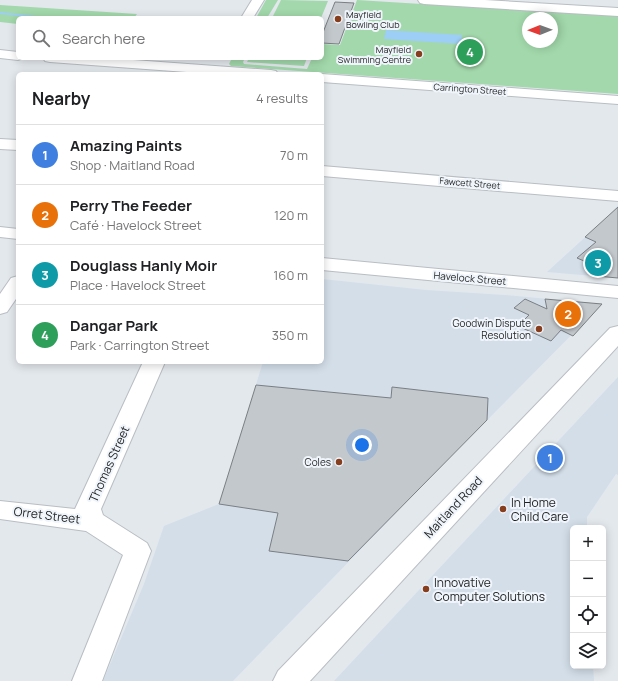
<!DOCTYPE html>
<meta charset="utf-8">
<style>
body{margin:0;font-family:Manrope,sans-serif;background:#f6f6f6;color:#202124}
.controls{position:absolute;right:12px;bottom:12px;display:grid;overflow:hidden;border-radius:6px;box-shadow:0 2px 10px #0003}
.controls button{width:36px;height:36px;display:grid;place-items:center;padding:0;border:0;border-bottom:1px solid #e0e0e0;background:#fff;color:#202124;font:20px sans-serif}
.compass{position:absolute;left:522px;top:12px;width:36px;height:36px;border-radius:50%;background:#fff;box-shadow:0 2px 10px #0003;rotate:269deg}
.you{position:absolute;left:362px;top:445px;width:14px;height:14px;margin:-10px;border:3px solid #fff;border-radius:50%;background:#1a73e8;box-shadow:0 0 0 6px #1a73e833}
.badge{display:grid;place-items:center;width:26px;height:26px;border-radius:50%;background:#863e1f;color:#fff;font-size:13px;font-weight:700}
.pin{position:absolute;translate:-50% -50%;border:2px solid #fff;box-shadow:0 1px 4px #0006}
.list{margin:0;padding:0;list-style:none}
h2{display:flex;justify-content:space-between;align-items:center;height:52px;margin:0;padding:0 16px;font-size:17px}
h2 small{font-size:13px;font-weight:400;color:#757577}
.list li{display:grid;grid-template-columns:26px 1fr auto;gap:12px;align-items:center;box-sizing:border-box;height:60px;padding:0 16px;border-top:1px solid #e0e0e0}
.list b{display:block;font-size:15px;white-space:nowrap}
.list p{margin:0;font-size:13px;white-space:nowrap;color:#757577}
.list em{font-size:13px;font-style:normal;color:#757577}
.icon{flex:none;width:22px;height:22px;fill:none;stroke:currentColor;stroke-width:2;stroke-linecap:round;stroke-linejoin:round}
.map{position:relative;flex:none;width:618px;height:681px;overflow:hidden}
.search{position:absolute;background:#fff;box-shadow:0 2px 10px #0003;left:16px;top:16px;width:308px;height:44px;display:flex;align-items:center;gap:10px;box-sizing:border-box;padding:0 14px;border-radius:6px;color:#757577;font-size:15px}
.panel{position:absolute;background:#fff;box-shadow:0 2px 10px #0003;left:16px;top:72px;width:308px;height:292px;border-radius:6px}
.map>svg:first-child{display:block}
.built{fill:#d3dee9}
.green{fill:#a2d8ab;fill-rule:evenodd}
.water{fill:#9dcef5}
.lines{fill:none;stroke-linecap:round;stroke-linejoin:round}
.stream{fill:#9dcef5;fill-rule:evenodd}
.building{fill:#c3c8cd;stroke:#7b7f84}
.minor-casing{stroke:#b8bec3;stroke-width:2}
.major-casing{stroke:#b8bec3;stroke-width:2}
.minor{fill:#fff;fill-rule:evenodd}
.major{fill:#fff;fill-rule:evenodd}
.poi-dot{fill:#863e1f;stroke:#f0f5fb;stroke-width:1.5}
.labels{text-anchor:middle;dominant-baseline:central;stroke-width:4;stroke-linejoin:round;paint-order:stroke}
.far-poi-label{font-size:9px;fill:#1e2022;stroke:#f0f5fb;text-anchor:start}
.far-street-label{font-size:9px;fill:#1e2022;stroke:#f0f5fb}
.street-label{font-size:10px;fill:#1e2022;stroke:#f0f5fb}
.poi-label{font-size:10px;fill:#1e2022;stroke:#f0f5fb;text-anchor:end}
.near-street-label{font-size:12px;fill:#1e2022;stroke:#f0f5fb}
.near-poi-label{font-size:12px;fill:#1e2022;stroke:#f0f5fb;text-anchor:start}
</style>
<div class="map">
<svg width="618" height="681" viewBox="0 0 618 681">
<rect width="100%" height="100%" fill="#e3e8ed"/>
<!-- built -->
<path class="built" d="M618 206V278L547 272 592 231Z
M322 279 426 290 504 295 602 304 429 479 233 681H103L144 584 164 526 219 504 263 362H322Z
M618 377V475L616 474 587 517V528H573V666H593L594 681H334Z"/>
<!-- green -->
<path class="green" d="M266 0H278L267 18H256Z
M281 0 328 1 321 18 273 16Z
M357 0 618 16V94L231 66 229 64 232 58H245L243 62 244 64 307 69 312 58H322V44L340 45ZM528 18H552V42H528Z
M0 5 137 14 134 18H18V24L0 22Z
M249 58H307L304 66 247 62Z"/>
<!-- water -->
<path class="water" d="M386 30 462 35 461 44 384 39Z"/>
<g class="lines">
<!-- stream -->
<path class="stream" d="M0 12 46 17 47 18H38L0 14Z"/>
</g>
<!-- building -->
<path class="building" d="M335 2 354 3 339 44 322 43V35Z
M618 207V278L596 276 603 269 577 258 596 242 585 237Z
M525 299 547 309 545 299 602 304 573 336 561 330 551 341 518 326 529 315 514 308Z
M256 385 391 398 392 387 488 398 487 420 348 561 269 551 278 513 219 504Z"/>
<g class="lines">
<!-- minor casing -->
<g class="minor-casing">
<path id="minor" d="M252 0H264L253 18H241Z
M0 50 18 52V58H23L18 60 0 58Z
M43 58H106L271 70 276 71 278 74H214L50 62 45 61Z
M321 74H322L618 96V104L322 82Z
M0 139 18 140V150L0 149Z
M322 166 618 191V201L322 176Z
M0 227 18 229V239L0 237Z
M322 258 618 286V298L322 270Z
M18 276V296L7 312 0 314V294L11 278Z
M143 362H165L101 509 103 515 147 543 151 551 102 681H72L123 555 86 531 0 519V501L75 509Z"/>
</g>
<!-- major casing -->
<g class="major-casing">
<path id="major" d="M418 0H485L618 8V16L424 4 420 3Z
M618 326V346L310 681H273L278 671 610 328Z"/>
</g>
<!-- minor -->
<use href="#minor" class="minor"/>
<!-- major -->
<use href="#major" class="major"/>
</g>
<!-- markers -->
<g class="poi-dot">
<circle cx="338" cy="19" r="4"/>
<circle cx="419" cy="54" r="4"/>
<circle cx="539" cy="329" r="4"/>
<circle cx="339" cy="462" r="4"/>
<circle cx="503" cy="509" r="4"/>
<circle cx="426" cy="589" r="4"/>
</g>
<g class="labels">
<!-- far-poi labels -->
<g class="far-poi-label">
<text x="346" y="14">Mayfield<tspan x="346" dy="10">Bowling Club</tspan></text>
<text x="411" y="49" text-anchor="end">Mayfield<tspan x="411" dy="10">Swimming Centre</tspan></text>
</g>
<!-- far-street labels -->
<g class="far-street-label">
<text transform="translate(470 89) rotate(4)">Carrington Street</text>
<text transform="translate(470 183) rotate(5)">Fawcett Street</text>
</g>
<!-- street labels -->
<g class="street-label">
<text transform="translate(470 278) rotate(5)">Havelock Street</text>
</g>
<!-- poi labels -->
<g class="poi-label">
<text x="531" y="323">Goodwin Dispute<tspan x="531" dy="12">Resolution</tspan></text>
<text x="331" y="462">Coles</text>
</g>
<!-- near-street labels -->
<g class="near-street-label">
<text transform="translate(109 464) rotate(-66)">Thomas Street</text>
<text transform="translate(453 507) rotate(-47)">Maitland Road</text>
<text transform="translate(47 515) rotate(7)">Orret Street</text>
</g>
<!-- near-poi labels -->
<g class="near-poi-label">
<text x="511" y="502">In Home<tspan x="511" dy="14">Child Care</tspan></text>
<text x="434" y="582">Innovative<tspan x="434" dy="14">Computer Solutions</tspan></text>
</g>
</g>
</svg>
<div class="controls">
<button>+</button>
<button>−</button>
<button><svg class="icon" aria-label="locate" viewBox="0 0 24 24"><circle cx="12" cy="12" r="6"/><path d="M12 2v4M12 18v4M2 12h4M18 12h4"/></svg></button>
<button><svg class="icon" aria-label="layers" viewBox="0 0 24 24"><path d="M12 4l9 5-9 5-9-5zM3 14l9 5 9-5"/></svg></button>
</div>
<svg class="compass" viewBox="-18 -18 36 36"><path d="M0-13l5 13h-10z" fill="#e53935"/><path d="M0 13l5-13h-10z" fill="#757577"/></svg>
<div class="you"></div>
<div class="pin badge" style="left:550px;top:458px;background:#3f7fe0">1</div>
<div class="pin badge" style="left:568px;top:314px;background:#e8710a">2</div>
<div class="pin badge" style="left:598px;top:263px;background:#0f9aa8">3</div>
<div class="pin badge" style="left:470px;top:52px;background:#2e9e5b">4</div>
<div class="search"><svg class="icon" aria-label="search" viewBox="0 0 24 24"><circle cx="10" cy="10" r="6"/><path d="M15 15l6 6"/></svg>Search here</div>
<section class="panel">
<h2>Nearby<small>4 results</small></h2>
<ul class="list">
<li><span class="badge" style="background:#3f7fe0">1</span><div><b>Amazing Paints</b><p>Shop · Maitland Road</p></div><em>70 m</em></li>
<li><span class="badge" style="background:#e8710a">2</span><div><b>Perry The Feeder</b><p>Café · Havelock Street</p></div><em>120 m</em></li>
<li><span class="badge" style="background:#0f9aa8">3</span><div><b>Douglass Hanly Moir</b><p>Place · Havelock Street</p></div><em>160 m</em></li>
<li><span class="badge" style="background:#2e9e5b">4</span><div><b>Dangar Park</b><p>Park · Carrington Street</p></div><em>350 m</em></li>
</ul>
</section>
</div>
